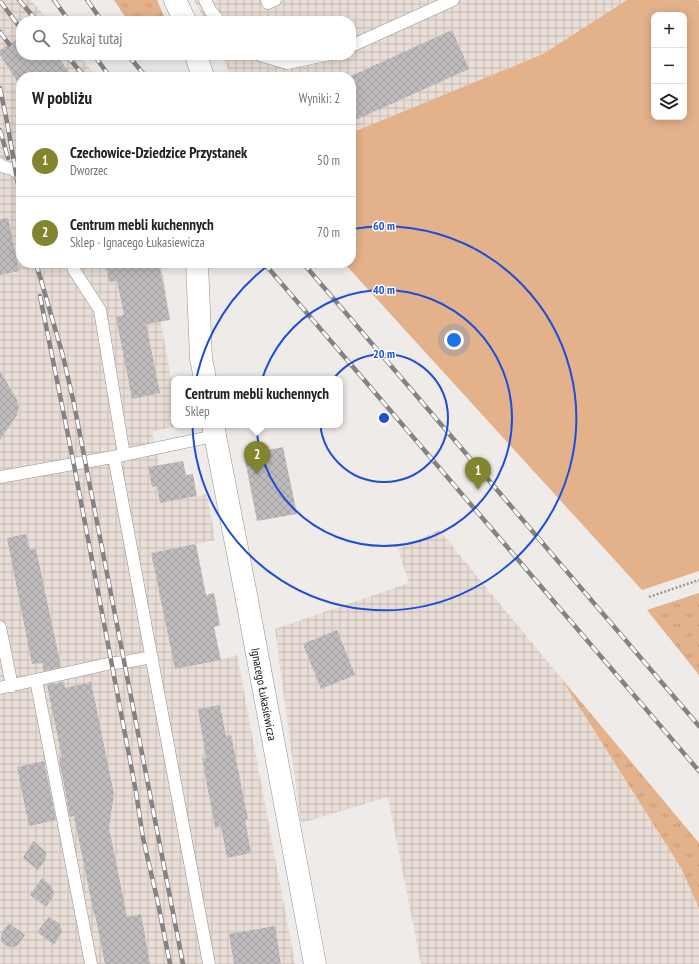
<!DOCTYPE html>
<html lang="pl">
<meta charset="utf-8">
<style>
body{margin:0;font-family:"PT Sans Narrow",sans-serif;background:#f6f6f6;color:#202124}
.controls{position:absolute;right:12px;top:12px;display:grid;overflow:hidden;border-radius:8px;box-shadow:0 2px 10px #0003}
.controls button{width:36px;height:36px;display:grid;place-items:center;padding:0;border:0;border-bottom:1px solid #e0e0e0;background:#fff;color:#202124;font:20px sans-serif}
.you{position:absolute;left:454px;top:340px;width:14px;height:14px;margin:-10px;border:3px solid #fff;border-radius:50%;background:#1a73e8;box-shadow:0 0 0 6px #1a73e833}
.badge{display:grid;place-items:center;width:26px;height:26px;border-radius:50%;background:#83842e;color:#fff;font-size:13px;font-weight:700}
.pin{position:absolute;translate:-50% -33px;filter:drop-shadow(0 1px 2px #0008)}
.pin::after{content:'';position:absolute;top:21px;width:14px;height:12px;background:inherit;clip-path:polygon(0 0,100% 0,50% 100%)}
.popup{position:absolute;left:171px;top:376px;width:172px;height:52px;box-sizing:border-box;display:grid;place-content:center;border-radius:8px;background:#fff;filter:drop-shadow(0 1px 3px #0005);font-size:13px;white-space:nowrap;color:#757577}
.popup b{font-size:15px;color:#202124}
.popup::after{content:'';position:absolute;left:50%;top:100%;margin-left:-8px;border:8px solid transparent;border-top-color:#fff}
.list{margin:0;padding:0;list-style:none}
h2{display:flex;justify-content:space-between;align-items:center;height:52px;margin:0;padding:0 16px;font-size:17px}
h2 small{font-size:13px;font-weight:400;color:#757577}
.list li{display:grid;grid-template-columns:26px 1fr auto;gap:12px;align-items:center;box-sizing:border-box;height:72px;padding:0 16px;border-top:1px solid #e0e0e0}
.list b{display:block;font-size:15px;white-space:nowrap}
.list p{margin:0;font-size:13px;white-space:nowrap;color:#757577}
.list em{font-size:13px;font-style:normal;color:#757577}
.icon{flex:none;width:22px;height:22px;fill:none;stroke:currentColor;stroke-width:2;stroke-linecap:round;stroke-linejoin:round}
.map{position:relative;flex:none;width:699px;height:964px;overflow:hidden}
.search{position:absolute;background:#fff;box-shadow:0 2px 10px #0003;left:16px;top:16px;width:340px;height:44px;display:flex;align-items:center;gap:10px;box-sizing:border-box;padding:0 14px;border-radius:16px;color:#757577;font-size:15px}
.panel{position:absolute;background:#fff;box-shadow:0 2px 10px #0003;left:16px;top:72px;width:340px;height:196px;border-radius:16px}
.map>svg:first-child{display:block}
.industrial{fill:url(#industrial-grid)}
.grass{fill:url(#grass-tufts)}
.green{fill:#e3b18a;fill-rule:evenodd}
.building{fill:url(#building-cross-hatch)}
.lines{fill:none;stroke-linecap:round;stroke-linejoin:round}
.lane-casing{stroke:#969290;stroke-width:13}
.street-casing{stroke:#969290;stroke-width:23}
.path{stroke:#989593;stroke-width:2.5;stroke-dasharray:2 2;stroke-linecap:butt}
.lane{stroke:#fff;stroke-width:12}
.street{stroke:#fff;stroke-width:22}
.rail-casing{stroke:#858281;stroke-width:4.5}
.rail{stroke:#fff;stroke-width:3;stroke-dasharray:9;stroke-linecap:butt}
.ring{fill:none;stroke:#1d4ed8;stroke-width:2}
.labels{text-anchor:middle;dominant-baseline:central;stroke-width:3;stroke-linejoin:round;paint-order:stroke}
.street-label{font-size:12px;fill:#0e0d0c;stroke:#fff}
.centre{fill:#1d4ed8;stroke:#fff;stroke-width:2}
.ring-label{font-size:12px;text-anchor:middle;font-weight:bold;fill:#1d4ed8;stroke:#fff;stroke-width:3;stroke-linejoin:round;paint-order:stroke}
</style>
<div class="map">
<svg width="699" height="964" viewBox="0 0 699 964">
<defs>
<pattern id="industrial-grid" width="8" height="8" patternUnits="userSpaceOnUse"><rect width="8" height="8" fill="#e8ded6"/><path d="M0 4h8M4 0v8" fill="none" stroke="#c6bdb6"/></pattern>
<pattern id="grass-tufts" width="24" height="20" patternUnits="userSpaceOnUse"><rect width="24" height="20" fill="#e3b18a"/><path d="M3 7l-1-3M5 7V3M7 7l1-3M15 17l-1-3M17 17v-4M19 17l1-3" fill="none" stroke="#c29776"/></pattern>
<pattern id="building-cross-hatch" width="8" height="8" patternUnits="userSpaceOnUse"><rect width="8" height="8" fill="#bfbbbd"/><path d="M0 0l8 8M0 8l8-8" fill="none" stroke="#a3a0a1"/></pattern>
</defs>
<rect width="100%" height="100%" fill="#efebe9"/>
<!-- industrial -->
<path class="industrial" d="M0 0H31L49 21H21V55H78L97 77H21V263H161L170 317 160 319 174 393V425H180L152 432 159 465 148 468 152 487 157 486 160 503 207 494 215 540 151 554 175 669 221 660 237 655 295 964H0Z
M194 0H627L543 54 351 133V77H232L221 55H351V21H205Z
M439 530 561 678 681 868 699 908V964H421L388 797 301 823 275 629 409 583 398 549Z"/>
<!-- grass -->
<path class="grass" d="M114 0H157L166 21H128Z
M699 593V675L647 610Z
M561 678 699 843V908L681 868Z"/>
<!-- green -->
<path class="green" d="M627 0H697L699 1V571L642 590 344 263H351V133L543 54ZM654 15H684V117H654Z"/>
<!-- building -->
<path class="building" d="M452 30 469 69 351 122V76Z
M21 37V55H57L72 77H21V87L0 55V50Z
M8 218 19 271 0 275V219Z
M105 263H159L170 320 146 324 160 393 132 399 116 317 124 315 117 281 109 282Z
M0 371 17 400 19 407 17 415 0 440Z
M283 447 297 514 257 521 244 455Z
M183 461 186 475 193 474 197 496 160 503 157 486 152 487 148 467Z
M26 534 30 550 36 549 61 667 44 671 42 663 32 664 7 538Z
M196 544 206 595 214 593 220 625 214 627 221 660 175 669 151 553Z
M337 630 355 675 321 689 303 644Z
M64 682 65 688 91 682 114 794 109 828 127 917 141 914 150 964H105L95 914H94L74 816 70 817 59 758 62 757 47 685Z
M220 705 226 736 231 735 248 819 245 820 251 853 227 858 221 826 215 827 202 758H206L198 709Z
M44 761 56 820 29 826 17 767Z
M33 841 43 849 46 852V856L45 860 38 870 23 858Z
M42 878 51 886 53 889 54 893 53 897 46 907 30 895Z
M49 917 59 923 61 927 62 931 60 935 54 945 37 932Z
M9 923 25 935 18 945 14 947H11L7 946 4 944 1 941V937L2 933Z
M275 926 281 964H234L229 934Z"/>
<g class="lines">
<!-- lane casing -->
<g class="lane-casing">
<path id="lane" d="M205 0 210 10 219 21
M267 0 268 3 275 0
M351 46 453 0
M260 55 287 63 326 55
M0 164 1 166 12 169 21 175
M72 263 74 270 100 310 124 455
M114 457 209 964
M0 477 124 455 214 436
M0 627 12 686
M36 680 91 964
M0 688 112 663 125 662 152 657"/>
</g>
<!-- street casing -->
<g class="street-casing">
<g id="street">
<path d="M175 0 185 21"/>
<path d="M196 55 203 77"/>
<path d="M197 263 201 358 205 379"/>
<path id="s1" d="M213 425 247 600 315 964"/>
</g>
</g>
<!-- path -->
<path class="path" d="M649 597 699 580"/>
<!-- lane -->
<use href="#lane" class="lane"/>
<!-- street -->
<use href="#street" class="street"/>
<!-- rail casing -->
<g class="rail-casing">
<path id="rail" d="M19 0 37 21
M54 0 69 21
M87 0 102 21
M0 1 21 29
M0 32 9 44
M66 55 85 77
M94 55 110 77
M128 55 146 77
M0 88 7 122 21 201
M0 130 8 158
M36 263 63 356 74 404 183 964
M264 263 699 771
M303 263 699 726
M40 296 74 465 136 792 143 838 158 903 170 964"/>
</g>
<!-- rail -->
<use href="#rail" class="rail"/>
</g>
<!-- distance rings -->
<g class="ring">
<circle cx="384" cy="418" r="64"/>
<circle cx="384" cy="418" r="128"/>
<path d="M352 229A192 192 0 1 1 270 264"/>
</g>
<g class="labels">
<!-- street labels -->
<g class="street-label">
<text stroke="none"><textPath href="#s1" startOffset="274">Ignacego Łukasiewicza</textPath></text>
</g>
</g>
<circle cx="384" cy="418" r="6" class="centre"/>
<g class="ring-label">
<text x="384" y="230">60 m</text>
<text x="384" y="294">40 m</text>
<text x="384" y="358">20 m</text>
</g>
</svg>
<div class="controls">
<button>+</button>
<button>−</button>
<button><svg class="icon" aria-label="layers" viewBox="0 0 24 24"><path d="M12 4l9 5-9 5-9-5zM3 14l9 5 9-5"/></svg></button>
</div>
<div class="you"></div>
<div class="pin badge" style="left:478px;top:490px">1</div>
<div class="pin badge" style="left:257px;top:474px">2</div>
<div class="popup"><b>Centrum mebli kuchennych</b>Sklep</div>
<div class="search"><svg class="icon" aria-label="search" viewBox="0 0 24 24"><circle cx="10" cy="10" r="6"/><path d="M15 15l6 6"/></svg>Szukaj tutaj</div>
<section class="panel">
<h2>W pobliżu<small>Wyniki: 2</small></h2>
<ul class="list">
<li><span class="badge">1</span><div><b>Czechowice-Dziedzice Przystanek</b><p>Dworzec</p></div><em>50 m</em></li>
<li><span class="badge">2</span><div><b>Centrum mebli kuchennych</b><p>Sklep · Ignacego Łukasiewicza</p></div><em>70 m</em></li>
</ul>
</section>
</div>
